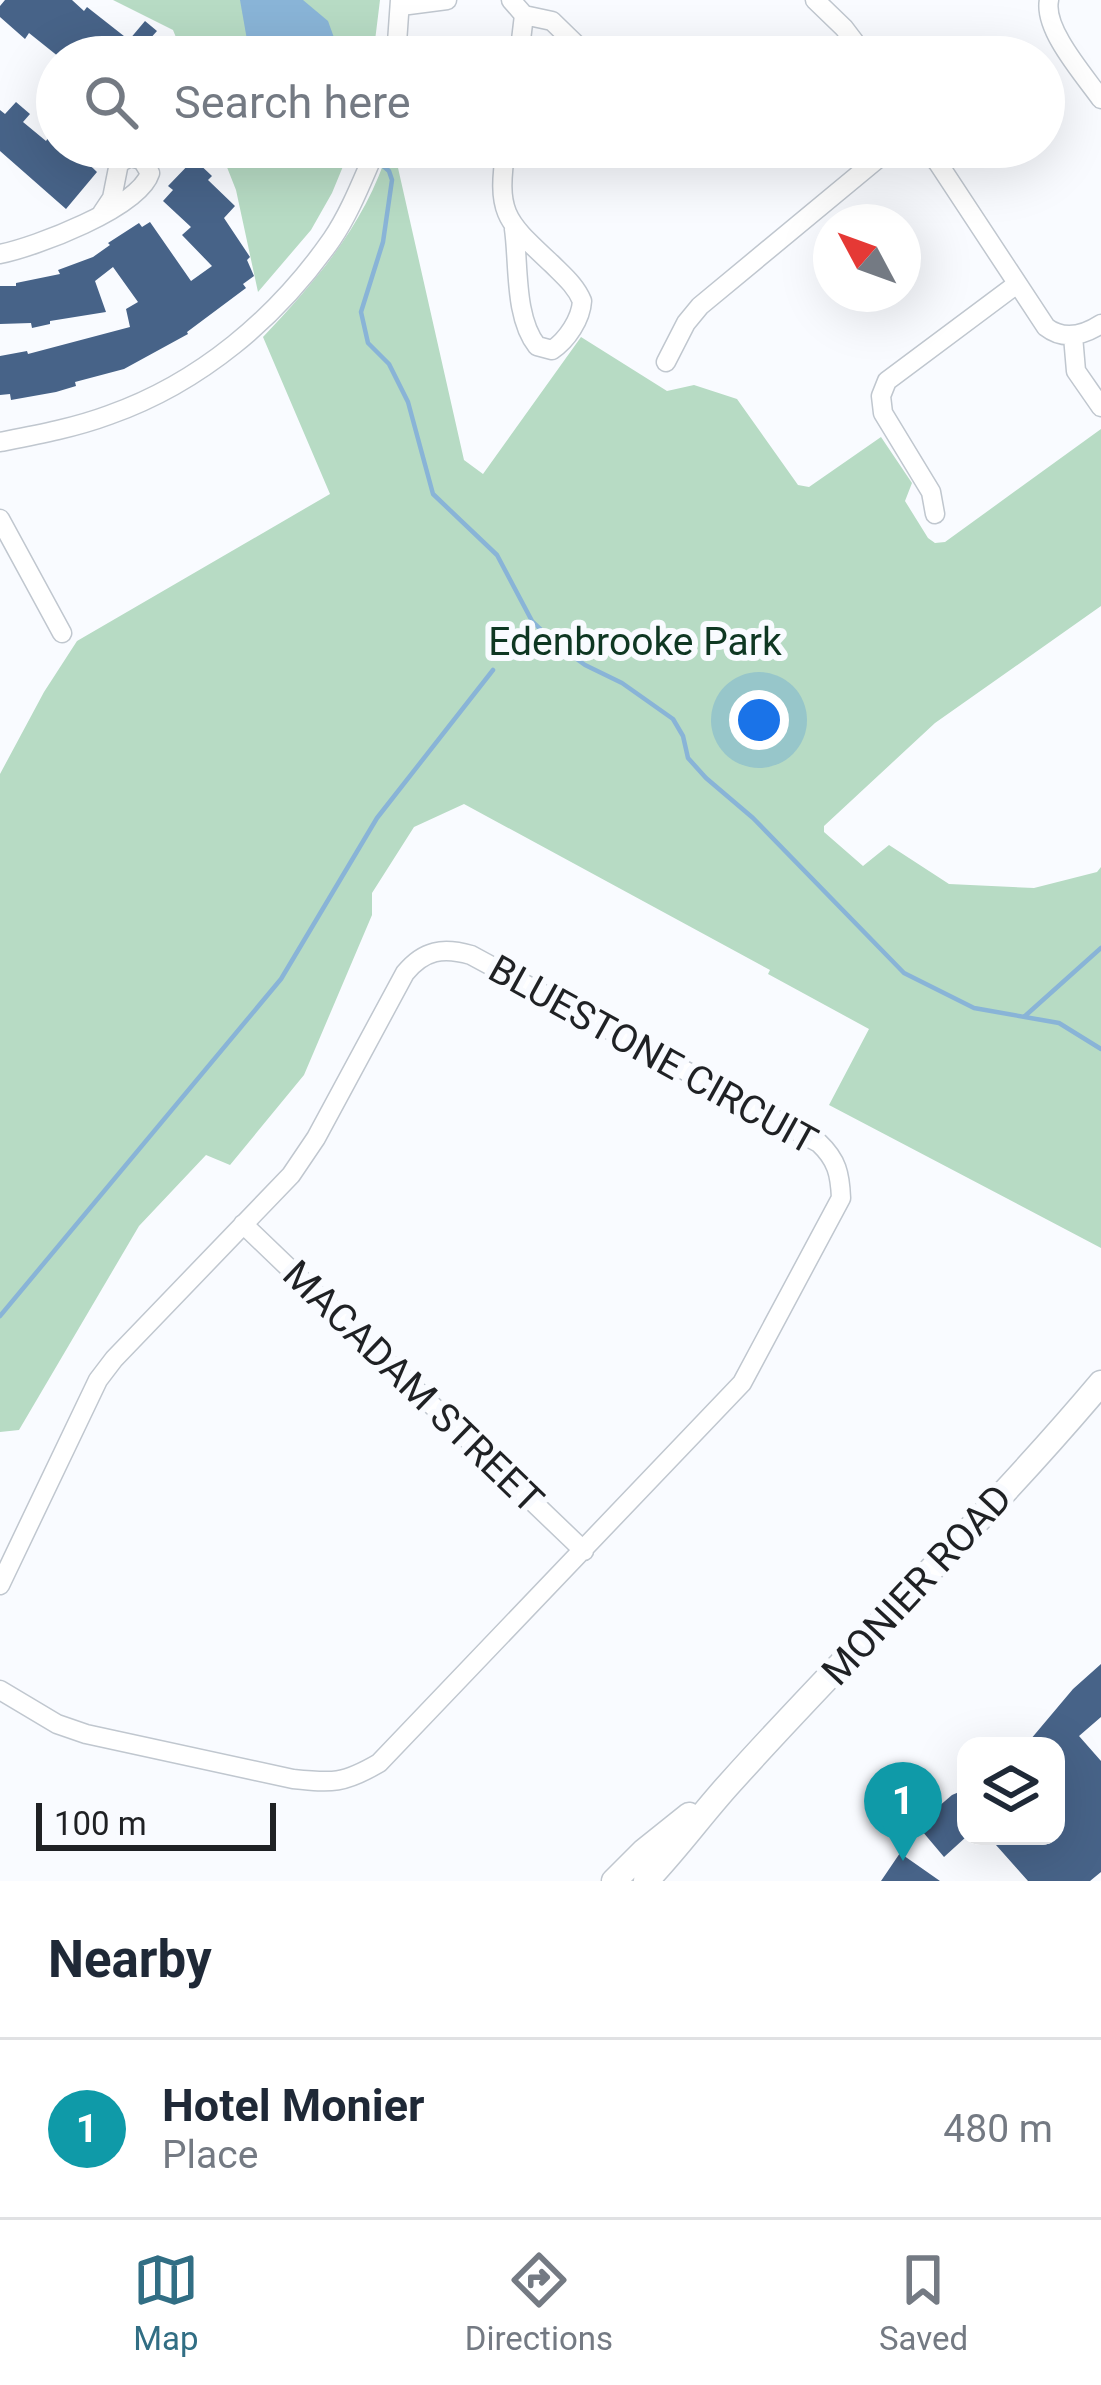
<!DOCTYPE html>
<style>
body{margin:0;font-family:Roboto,sans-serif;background:#f2f2f3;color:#1f2937}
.controls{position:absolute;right:36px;bottom:36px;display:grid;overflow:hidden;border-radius:24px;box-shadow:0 12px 48px #0002}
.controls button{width:108px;height:108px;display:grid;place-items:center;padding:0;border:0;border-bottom:3px solid #e0e1e3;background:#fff;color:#1f2937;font:60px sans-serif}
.compass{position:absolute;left:813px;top:204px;width:108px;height:108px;border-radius:50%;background:#fff;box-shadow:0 12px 48px #0002;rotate:311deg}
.scale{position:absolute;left:36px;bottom:30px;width:240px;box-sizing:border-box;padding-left:12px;border:6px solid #1f2124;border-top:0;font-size:33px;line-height:42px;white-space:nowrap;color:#1f2124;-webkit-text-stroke:9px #f9fbff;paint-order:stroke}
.you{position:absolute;left:759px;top:720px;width:42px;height:42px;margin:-30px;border:9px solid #fff;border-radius:50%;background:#1a73e8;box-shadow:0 0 0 18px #1a73e833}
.badge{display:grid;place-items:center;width:78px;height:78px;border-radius:50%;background:#316e84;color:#fff;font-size:39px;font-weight:700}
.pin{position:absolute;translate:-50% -99px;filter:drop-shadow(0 3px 6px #0008)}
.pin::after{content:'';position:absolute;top:63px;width:42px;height:36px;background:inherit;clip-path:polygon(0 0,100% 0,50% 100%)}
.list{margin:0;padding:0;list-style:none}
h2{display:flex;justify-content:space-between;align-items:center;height:156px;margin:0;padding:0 48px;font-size:51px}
h2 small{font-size:39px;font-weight:400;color:#747a83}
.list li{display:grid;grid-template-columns:78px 1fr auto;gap:36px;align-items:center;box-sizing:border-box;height:180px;padding:0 48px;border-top:3px solid #e0e1e3}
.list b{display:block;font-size:45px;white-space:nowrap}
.list p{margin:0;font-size:39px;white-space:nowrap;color:#747a83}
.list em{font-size:39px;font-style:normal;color:#747a83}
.icon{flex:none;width:66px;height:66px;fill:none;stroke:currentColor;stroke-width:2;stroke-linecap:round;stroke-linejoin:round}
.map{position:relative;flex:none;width:1101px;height:1881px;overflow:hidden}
.search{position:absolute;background:#fff;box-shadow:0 12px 48px #0002;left:36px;right:36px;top:36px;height:132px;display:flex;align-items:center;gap:30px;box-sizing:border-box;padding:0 42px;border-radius:66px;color:#747a83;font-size:45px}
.sheet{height:336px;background:#fff}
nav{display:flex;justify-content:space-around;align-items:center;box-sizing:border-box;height:168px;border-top:3px solid #e0e1e3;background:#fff;font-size:33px;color:#747a83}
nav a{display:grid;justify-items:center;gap:6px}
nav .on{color:#316e84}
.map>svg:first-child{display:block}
.green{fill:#b7dbc4}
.water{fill:#89b4d7}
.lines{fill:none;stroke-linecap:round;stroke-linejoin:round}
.stream{stroke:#89b4d7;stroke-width:4.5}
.building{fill:#476388}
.minor-casing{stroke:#c0c7cf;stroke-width:21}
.major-casing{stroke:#c0c7cf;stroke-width:27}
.minor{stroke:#fff;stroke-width:18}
.major{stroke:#fff;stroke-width:24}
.labels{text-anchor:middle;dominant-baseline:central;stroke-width:12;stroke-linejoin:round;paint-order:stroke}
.park-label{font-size:39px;fill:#0e3722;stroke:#f9fbff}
.street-label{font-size:39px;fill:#1f2124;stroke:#f9fbff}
</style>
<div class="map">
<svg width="1101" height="1881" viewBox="0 0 1101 1881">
<rect width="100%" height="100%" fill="#f9fbff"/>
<!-- green -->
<path class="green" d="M113 0H380L373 57H184L173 30Z
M219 147H351L332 193 311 230 258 292 236 190Z
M389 147H399L396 159 464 460 483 474 581 337 667 391 694 385 737 399 798 485 809 487 881 437 912 483 905 501 928 538 935 543 945 542 1101 429V606L935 723 824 826V832L863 866 889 845 949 884 1034 888 1097 872 1101 867V1248L829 1105 869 1029 768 974 770 970 464 804 414 827 372 893V915L304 1075 230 1165 206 1155 139 1226 19 1430 0 1432V774L44 692 77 641 330 494 263 337C316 281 367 222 389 147Z"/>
<!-- water -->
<path class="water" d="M240 0H303L328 21 341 57H250Z"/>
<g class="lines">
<!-- stream -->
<path class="stream" d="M375 159 389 171 392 180 383 242 361 312 368 343 389 364 408 402 433 494 497 555 532 621 556 644 585 665 622 683 673 719 683 736 688 758 706 778 753 818 904 973 974 1008 1059 1023 1101 1049
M502 658 532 621
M1025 1016 1101 948
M0 1316 281 979 377 818 493 670"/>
</g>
<!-- building -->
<path class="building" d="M5 0H72L84 11 87 7 129 40 145 21 157 31 148 41 166 57H59L29 33 25 39 0 17V6Z
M16 102 30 114 23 122 46 141 50 135 57 141V147H71L97 172 66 209 0 151V110L5 114Z
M194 159 212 176 208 180 235 206 224 218 250 257 247 260 254 276 243 284 246 288 187 332 188 334 124 369 75 382 76 386 56 392 11 400 10 394 0 395V356L27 351 28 354 130 327 126 309 138 302 113 267 95 281 106 312 50 321V324L32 328 31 323 0 324V286H16V283L60 274 58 270 93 257 110 245 108 243 139 223 142 227 150 222 191 281 212 266 182 235 191 227 163 201 173 190 168 186Z
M1101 1664V1717L1079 1736 1101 1761V1872L1090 1881H1028L988 1836H1056V1746H1025L1073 1689Z
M966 1789V1837L944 1857 917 1825 952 1795Z
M900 1853 940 1881H881Z"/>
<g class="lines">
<!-- minor casing -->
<g class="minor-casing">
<path id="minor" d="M511 0 524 15 519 57
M815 0 844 28 866 57
M1049 0C1043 29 1084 75 1101 99
M401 6 447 0
M524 15 552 21 589 57
M396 57 400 0
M506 147C496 214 505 220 552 264 564 276 576 286 582 301 581 319 567 340 552 350L537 346C514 317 519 264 514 229
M924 147 938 163 1046 327C1064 341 1084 335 1101 324
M0 254C35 247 139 208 150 173L142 160 130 157 119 163 112 198 102 213
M1073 336 1076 371 1101 407
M666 362 686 323 700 306 892 147
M0 442C36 435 74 428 109 415 200 383 277 318 332 239 351 211 363 178 377 147
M935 514 931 492 883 413 881 396 887 381 1017 284
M0 519 62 633
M243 1224 584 1551
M0 1585 98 1380 114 1359 291 1175 316 1138 405 973C424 950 443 947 471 955L819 1143C837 1160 840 1174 841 1198L742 1383 379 1763C343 1784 333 1783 293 1779L86 1734 57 1724 0 1690"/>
</g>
<!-- major casing -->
<g class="major-casing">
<path id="major" d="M614 1881 644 1851 689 1815
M646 1881C676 1850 701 1815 730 1783 852 1647 984 1522 1101 1383"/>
</g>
<!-- minor -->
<use href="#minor" class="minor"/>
<!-- major -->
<use href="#major" class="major"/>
</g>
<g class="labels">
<!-- park labels -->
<g class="park-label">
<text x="635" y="642">Edenbrooke Park</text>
</g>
<!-- street labels -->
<g class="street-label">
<text transform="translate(653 1055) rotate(29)">BLUESTONE CIRCUIT</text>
<text transform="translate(413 1387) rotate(44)">MACADAM STREET</text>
<text transform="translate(917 1585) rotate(-47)">MONIER ROAD</text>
</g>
</g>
</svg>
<div class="controls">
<button><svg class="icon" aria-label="layers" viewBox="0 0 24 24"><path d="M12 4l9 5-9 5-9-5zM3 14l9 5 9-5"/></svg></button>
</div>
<svg class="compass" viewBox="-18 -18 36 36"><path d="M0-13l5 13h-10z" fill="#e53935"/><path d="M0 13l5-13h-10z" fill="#747a83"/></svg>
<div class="scale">100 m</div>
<div class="you"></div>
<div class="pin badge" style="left:903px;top:1861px;background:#0f9aa8">1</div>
<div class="search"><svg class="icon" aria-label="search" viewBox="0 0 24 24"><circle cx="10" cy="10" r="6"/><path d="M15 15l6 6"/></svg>Search here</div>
</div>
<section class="sheet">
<h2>Nearby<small></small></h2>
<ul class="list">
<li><span class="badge" style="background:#0f9aa8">1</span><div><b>Hotel Monier</b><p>Place</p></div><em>480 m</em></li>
</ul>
</section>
<nav>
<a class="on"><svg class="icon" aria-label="map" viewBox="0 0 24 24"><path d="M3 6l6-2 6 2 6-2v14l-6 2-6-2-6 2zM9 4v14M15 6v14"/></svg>Map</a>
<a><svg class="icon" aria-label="directions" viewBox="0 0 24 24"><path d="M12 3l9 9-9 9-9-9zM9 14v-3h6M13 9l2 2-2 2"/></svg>Directions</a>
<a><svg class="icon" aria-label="saved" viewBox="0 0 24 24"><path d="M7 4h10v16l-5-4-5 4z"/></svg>Saved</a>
</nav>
